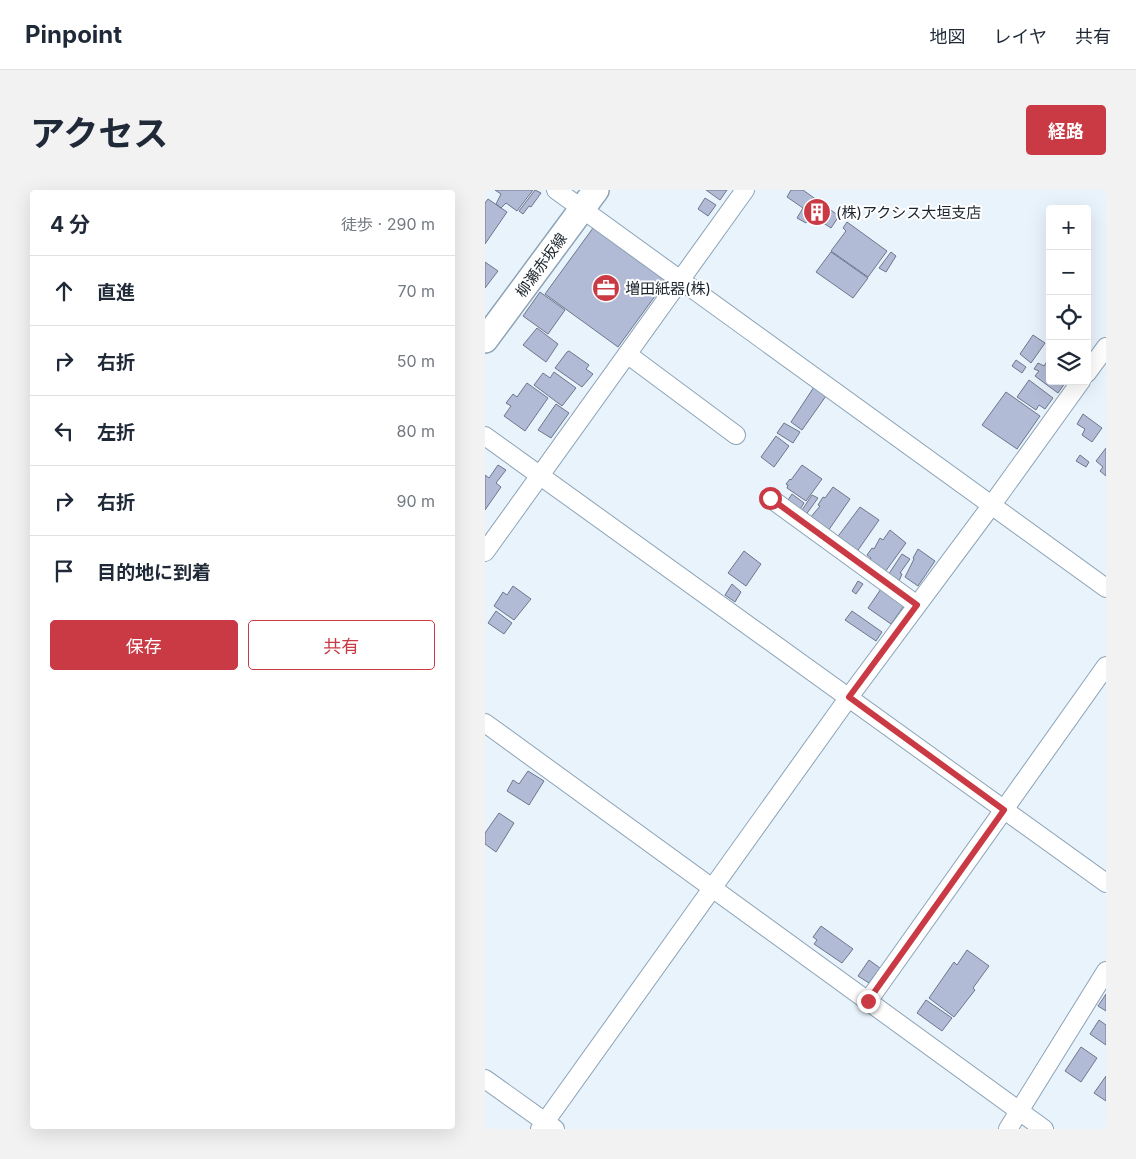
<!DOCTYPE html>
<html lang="ja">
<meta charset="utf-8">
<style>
body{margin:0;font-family:Inter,"Noto Sans JP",sans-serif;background:#f2f2f3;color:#1f2937}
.controls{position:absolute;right:15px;top:15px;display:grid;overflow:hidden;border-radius:5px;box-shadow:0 5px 20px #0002}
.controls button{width:45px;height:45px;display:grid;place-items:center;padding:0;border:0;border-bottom:1px solid #e0e1e3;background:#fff;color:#1f2937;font:25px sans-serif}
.stop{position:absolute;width:15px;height:15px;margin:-11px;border:4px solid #ca3a44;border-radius:50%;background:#fff}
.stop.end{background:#ca3a44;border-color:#fff;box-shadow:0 1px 5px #0008}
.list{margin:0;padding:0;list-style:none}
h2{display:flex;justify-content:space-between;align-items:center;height:65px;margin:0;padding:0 20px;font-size:21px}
h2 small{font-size:16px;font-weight:400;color:#747a83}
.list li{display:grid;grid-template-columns:32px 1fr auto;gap:15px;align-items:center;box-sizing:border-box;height:70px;padding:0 20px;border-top:1px solid #e0e1e3}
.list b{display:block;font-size:19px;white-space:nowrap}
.list em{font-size:16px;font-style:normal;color:#747a83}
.actions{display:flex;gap:10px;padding:15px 20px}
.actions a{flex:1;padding:11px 0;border:1px solid #ca3a44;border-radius:5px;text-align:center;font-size:18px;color:#ca3a44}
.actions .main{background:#ca3a44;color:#fff}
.icon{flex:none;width:28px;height:28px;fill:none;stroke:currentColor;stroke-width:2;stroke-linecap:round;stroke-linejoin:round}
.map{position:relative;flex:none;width:621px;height:939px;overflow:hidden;border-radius:5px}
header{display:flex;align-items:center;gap:30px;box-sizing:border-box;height:70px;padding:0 25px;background:#fff;border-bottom:1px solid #e0e1e3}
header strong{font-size:24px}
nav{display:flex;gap:28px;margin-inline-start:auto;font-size:18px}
.intro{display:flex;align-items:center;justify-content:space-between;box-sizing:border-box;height:120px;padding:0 30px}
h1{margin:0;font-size:35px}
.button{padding:12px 22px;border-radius:5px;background:#ca3a44;color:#fff;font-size:18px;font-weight:700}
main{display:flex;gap:30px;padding:0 30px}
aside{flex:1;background:#fff;border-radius:5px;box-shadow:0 5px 20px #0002}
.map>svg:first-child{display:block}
.building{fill:#b2bbd5;stroke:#6e768e}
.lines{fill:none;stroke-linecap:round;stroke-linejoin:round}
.street-casing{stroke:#8ca3b7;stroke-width:20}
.secondary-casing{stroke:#8ca3b7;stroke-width:28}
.street{stroke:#fff;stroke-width:18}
.secondary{stroke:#fff;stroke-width:25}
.route{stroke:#ca3a44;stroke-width:6}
.labels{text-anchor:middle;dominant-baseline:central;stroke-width:4;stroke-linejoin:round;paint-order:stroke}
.poi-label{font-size:15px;fill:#1c252d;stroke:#fff;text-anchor:start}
.street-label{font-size:15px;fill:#1c252d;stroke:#fff}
</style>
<header>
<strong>Pinpoint</strong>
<nav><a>地図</a><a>レイヤ</a><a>共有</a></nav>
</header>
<div class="intro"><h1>アクセス</h1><a class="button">経路</a></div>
<main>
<aside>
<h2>4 分<small>徒歩 · 290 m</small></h2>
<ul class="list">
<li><svg class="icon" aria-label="ahead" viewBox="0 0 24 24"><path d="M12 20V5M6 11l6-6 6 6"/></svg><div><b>直進</b></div><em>70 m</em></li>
<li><svg class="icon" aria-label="right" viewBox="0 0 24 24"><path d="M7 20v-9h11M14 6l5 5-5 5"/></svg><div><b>右折</b></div><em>50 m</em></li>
<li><svg class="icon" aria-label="left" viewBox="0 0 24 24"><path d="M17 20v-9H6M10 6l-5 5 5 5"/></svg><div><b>左折</b></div><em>80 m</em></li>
<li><svg class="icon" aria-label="right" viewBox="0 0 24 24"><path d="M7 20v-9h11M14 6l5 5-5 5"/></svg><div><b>右折</b></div><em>90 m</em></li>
<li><svg class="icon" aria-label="arrive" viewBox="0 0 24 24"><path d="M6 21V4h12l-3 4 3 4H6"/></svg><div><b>目的地に到着</b></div></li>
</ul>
<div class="actions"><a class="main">保存</a><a>共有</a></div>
</aside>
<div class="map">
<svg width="621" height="939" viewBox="0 0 621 939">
<rect width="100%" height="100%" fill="#e9f3fc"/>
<!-- building -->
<path class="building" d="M10 0H48L32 21 21 13 16 18 11 14 16 4Z
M50 0 56 3 46 17 44 16 38 24 34 21Z
M221 0H242L235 10Z
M306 0H318L354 26 346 38 326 25 321 33 312 28 318 18 302 7Z
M220 8 231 15 223 26 213 19Z
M3 9 22 22 0 54V13Z
M362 32 402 61 383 87 346 61 361 41 358 38Z
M108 38 181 91 133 157 60 104Z
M346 62 383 88 368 108 331 82Z
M406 62 411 66 401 82 394 78Z
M0 72 13 81 0 98Z
M55 102 80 120 63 144 38 126Z
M52 138 73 154 61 172 38 155Z
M548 145 560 153 546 173 535 164Z
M84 161 104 175 101 179 108 184 97 197 70 178 82 162Z
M565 167V191H577L580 193 573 203 550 186 554 181 549 179 553 173 559 176Z
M531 170 541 177 537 183 527 176Z
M69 182 91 198 77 216 49 195 58 183 65 188Z
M544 190 568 208 560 219 554 215 551 220 532 207Z
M42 193 63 208 40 241 19 226 26 216 21 213 28 204 32 207Z
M329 197 341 206 317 240 306 232Z
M521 202 555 226 532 259 497 235Z
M71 214 84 223 66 248 53 240Z
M598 224 617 238 607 252 597 245 600 239 592 234Z
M299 233 315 242 308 253 292 243Z
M291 246 304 256 289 277 276 267Z
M621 258V286L615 281 618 277 611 271Z
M595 265 604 272 601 277 591 271Z
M13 275 21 280 11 293 16 297 0 320V285L4 288Z
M317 275 337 289 321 311 302 298 303 295 301 294 305 289 306 290Z
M348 297 365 309 343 341 325 328 335 316 333 315 338 307 340 308Z
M307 304 319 313 314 321 301 313Z
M327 305 333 308 320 326 315 323Z
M375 317 394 330 371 363 351 349Z
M405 340 421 353 400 382 384 371 386 368 382 365 387 358 389 359 395 348 398 350Z
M433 359 450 371 433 396 420 387 429 369 428 368Z
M259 361 276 374 261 396 243 383Z
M417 364 425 369 415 383 417 384 414 391 403 385Z
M373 391 378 394 371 404 367 401Z
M247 394 256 402 250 412 240 405Z
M28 396 46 409 29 430 9 416 18 402 22 405Z
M398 396 421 413 406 434 383 418Z
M11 421 27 433 19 444 3 433Z
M367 421 397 442 391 451 360 430Z
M43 581 59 591 44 615 22 601 28 590 34 594Z
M14 623 29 633 11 662 0 654V643Z
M336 736 368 759 357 773 329 754 332 750 328 747Z
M482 760 504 776 488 798 490 800 469 827 444 808 469 772 472 775Z
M384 770 395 778 384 793 373 786Z
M621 804V821L613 816Z
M441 810 467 828 457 841 432 823Z
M614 830 621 835V855L605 844Z
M596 857 612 868 596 892 580 881Z
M621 886V911L609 903Z"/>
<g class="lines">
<!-- street casing -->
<g class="street-casing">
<path id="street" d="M71 0 621 398
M142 164 251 245
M602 183 621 157
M0 246 621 693
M285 308 432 415
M0 362 260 0
M0 533 559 939
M383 811 621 476
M0 889 70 939
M55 939 364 507 506 316 596 191
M523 939 621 781"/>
</g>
<!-- secondary casing -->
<g class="secondary-casing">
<path id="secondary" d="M0 150 111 0"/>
</g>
<!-- street -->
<use href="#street" class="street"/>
<!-- secondary -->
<use href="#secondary" class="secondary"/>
</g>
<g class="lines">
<!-- route -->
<path class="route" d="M285 308 432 415 364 507 519 620 383 811"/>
</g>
<!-- icons -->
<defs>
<g id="building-disc" transform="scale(1.4375)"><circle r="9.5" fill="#ca3a44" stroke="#fff"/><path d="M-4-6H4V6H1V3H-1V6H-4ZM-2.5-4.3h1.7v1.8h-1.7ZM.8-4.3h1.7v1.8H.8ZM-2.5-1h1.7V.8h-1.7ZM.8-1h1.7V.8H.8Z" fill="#fff"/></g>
<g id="office-disc" transform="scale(1.4375)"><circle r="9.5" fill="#ca3a44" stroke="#fff"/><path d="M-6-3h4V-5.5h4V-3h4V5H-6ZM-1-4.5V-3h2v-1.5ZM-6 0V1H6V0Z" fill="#fff"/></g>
</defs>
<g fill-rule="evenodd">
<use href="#building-disc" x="332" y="22"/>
<use href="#office-disc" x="121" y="98"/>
</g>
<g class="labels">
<!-- poi labels -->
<g class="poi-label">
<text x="351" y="22">(株)アクシス大垣支店</text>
<text x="140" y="98">増田紙器(株)</text>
</g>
<!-- street labels -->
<g class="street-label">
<text transform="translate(56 75) rotate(-54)">柳瀬赤坂線</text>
</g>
</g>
</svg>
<div class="controls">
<button>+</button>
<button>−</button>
<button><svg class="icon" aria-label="locate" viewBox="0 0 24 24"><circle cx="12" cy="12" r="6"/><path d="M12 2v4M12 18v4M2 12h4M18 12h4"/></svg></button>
<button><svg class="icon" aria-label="layers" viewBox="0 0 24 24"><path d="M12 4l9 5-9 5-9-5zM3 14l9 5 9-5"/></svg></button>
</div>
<div class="stop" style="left:285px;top:308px"></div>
<div class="stop end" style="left:383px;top:811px"></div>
</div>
</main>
